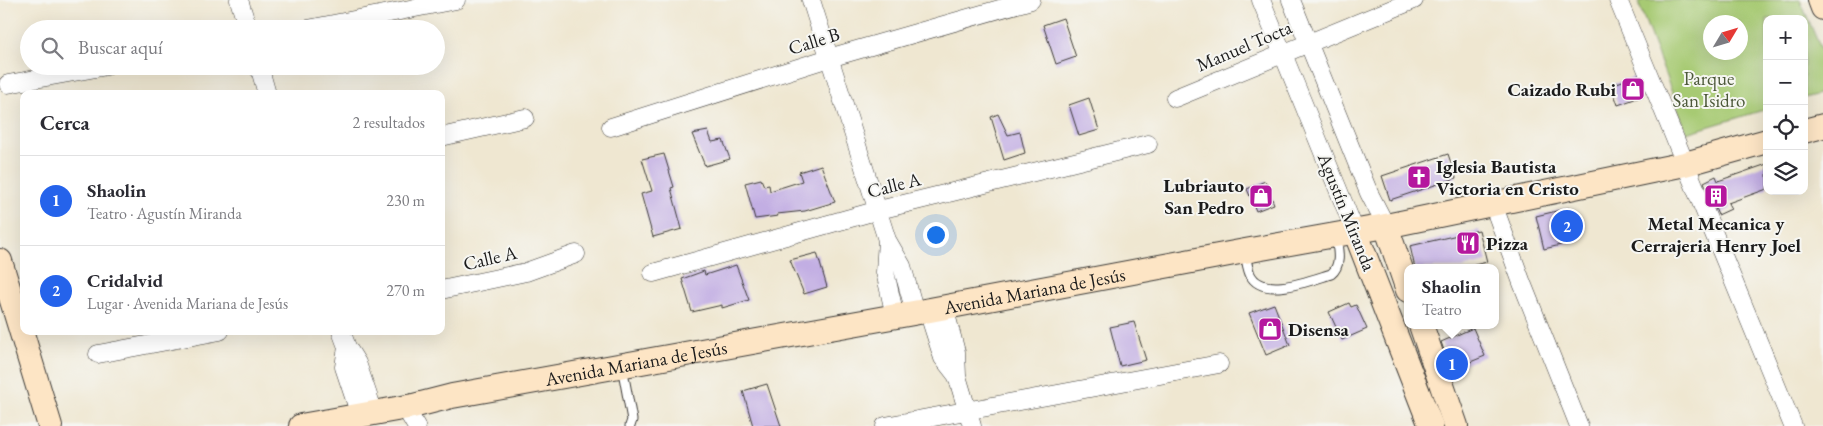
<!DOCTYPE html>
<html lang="es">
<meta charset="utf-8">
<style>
body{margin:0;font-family:"EB Garamond",serif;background:#f2f2f3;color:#2b2b33}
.controls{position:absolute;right:15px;top:15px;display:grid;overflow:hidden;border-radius:10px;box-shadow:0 5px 20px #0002}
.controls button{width:45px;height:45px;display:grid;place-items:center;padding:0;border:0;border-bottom:1px solid #e1e1e2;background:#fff;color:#2b2b33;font:25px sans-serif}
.compass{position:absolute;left:1703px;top:15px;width:45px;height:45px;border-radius:50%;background:#fff;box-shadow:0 5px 20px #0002;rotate:52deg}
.you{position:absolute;left:935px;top:234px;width:18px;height:18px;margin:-12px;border:4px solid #fff;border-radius:50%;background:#1a73e8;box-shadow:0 0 0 8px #1a73e833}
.badge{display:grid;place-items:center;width:32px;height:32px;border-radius:50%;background:#2563eb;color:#fff;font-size:16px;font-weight:700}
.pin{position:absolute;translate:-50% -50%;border:2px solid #fff;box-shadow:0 1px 5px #0006}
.popup{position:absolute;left:1404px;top:264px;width:95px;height:65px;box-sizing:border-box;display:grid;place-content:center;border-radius:10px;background:#fff;filter:drop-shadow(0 1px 4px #0005);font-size:16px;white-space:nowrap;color:#7c7c81}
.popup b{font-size:19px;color:#2b2b33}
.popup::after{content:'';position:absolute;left:50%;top:100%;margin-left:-10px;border:10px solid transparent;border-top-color:#fff}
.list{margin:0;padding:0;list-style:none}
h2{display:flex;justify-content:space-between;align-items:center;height:65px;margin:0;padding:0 20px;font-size:21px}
h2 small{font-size:16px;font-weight:400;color:#7c7c81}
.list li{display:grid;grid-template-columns:32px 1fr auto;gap:15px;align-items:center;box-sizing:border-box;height:90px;padding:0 20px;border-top:1px solid #e1e1e2}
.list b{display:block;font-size:19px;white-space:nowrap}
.list p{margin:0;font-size:16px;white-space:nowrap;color:#7c7c81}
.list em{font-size:16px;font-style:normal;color:#7c7c81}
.icon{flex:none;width:28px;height:28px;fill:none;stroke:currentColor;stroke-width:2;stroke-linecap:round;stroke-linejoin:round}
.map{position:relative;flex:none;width:1823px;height:426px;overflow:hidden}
.search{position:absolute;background:#fff;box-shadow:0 5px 20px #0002;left:20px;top:20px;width:425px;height:55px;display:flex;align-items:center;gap:12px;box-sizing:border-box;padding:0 18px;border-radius:28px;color:#7c7c81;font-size:19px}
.panel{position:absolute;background:#fff;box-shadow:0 5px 20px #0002;left:20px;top:90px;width:425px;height:245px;border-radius:10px}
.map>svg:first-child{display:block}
.green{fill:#a7ca73;stroke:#627348;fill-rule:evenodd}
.building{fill:#c2aee3}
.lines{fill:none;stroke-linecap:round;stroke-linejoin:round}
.lane-casing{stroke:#3c3a37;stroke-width:11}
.street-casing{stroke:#3c3a37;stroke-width:19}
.secondary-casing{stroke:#3c3a37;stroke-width:26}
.lane{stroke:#fff;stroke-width:9}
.street{stroke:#fff;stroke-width:18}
.secondary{stroke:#fde5c5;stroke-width:24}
.labels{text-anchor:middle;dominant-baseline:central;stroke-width:4;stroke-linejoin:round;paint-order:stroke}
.street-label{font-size:19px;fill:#1c1c1c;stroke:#f6f6f2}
.park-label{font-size:19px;fill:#4d593a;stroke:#f6f6f2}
.poi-label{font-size:19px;font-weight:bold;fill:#1c1c1c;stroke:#f6f6f2;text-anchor:start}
</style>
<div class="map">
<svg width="1823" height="426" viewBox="0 0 1823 426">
<rect width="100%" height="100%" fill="#f6f6f2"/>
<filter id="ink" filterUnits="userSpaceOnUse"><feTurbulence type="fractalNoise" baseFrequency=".02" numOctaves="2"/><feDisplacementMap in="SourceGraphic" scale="10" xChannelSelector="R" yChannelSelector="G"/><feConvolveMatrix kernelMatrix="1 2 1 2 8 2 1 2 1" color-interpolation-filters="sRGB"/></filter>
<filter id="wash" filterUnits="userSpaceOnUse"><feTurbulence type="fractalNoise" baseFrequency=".0096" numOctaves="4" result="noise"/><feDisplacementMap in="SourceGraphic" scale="20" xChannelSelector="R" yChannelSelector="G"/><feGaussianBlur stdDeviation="1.12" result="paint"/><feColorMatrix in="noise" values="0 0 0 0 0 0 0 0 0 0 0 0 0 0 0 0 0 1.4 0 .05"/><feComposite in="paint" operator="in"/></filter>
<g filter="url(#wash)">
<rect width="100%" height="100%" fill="#efe7d1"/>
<!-- green -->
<path class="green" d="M1644 0H1800L1823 54V93L1804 98V19H1767V109L1687 133 1638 2ZM1710 22H1740V52H1710Z"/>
<g id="blocks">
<!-- building -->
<path class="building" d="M1063 18 1076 57 1056 64 1043 25Z
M1637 76 1643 96 1618 105 1611 85Z
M1089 98 1099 130 1079 136 1069 105Z
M998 114 1008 135 1020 132 1025 153 1004 160 991 117Z
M708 131 712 142 723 140 730 159 705 166 692 134Z
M664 154 674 187 671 188 682 229 653 237 641 194 652 191 642 159Z
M1448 154 1456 178 1390 200 1382 176Z
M1767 164V189L1728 203 1731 209 1718 215 1704 182 1716 176 1718 181Z
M821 165 835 202 805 211 777 214 778 216 755 219 745 183 761 179 764 186 769 185 770 191 802 181 799 172Z
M1265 181 1274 204 1256 211 1247 189Z
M1569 208 1577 241 1544 249 1536 216Z
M1479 230 1487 262 1462 268H1415L1410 246Z
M817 253 827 287 804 294 790 260Z
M736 265 749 300 722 308V305L692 312 682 279 704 271 705 275Z
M1349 303 1351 307 1356 305 1367 329 1342 340 1329 312Z
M1274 304 1290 345 1266 355 1249 313Z
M1134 322 1146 360 1120 366 1110 327Z
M1473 328 1485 356 1451 370 1441 342Z
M767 384 781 426H753L743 391Z"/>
</g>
</g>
<g filter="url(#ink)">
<use href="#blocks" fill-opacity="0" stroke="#3c3a37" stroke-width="1"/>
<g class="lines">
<!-- lane casing -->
<g class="lane-casing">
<path id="lane" d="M1245 251C1246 258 1247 267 1250 274 1262 300 1311 280 1331 274 1342 265 1338 250 1336 237
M622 366 632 420 630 426"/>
</g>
<!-- street casing -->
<g class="street-casing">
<path id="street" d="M239 0 248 29
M811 0 887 240 902 266 915 312
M1261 0 1355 231
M1291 0 1369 193 1386 226
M1618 0 1793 426
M308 29 456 0
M259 66 267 94
M8 84 107 66
M1175 98 1414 0
M611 127 829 58 1031 0
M441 137 525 118
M1493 204 1522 283 1579 426
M887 240 885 272 895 316
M653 273 879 210 1148 144
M441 290 526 272 576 254
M944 307 956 352 957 376 972 426
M928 311 943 358 957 376
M341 331 347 347 357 363 374 413
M347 347 344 367 360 415
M98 354 220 331
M405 407 416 426
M885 426 1219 364"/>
</g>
<!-- secondary casing -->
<g class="secondary-casing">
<g id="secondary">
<path d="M1820 0 1823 8"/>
<path d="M1804 131 1823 126"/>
<path d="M1386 226 1408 290"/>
<path d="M1355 231 1431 426"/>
<path d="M0 261 50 426"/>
<path d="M1421 325 1456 426"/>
<path id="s1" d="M301 426 413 406 452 396 930 310 1245 251 1386 226 1685 164 1767 141"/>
</g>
</g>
<!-- lane -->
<use href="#lane" class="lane"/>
<!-- street -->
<use href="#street" class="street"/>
<!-- secondary -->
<use href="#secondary" class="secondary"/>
</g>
</g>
<!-- icons -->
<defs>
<g id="shop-square" transform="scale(1.25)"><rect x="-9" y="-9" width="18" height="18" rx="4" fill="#b5179e" stroke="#f6f6f2"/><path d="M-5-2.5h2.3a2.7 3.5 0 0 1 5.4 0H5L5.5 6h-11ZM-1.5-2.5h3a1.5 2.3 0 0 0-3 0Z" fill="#fff"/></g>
<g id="church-square" transform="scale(1.25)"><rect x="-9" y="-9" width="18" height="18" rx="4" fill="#b5179e" stroke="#f6f6f2"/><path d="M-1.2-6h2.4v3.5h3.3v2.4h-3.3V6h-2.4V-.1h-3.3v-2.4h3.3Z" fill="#fff"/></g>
<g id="building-square" transform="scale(1.25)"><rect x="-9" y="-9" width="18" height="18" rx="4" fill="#b5179e" stroke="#f6f6f2"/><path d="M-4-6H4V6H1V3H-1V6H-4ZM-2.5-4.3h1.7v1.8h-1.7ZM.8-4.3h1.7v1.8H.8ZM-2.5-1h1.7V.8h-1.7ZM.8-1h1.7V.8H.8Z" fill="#fff"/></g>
<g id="restaurant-square" transform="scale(1.25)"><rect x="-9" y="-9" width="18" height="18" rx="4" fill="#b5179e" stroke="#f6f6f2"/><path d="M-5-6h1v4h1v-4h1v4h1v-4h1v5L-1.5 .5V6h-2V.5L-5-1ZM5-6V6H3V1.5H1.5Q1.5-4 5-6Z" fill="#fff"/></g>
</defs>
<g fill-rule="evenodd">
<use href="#shop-square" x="1633" y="89"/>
<use href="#church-square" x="1419" y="177"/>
<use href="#shop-square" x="1261" y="196"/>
<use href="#building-square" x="1716" y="196"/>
<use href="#restaurant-square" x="1468" y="243"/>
<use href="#shop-square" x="1270" y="329"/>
</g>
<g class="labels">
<!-- street labels -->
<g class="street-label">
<text transform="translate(814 41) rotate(-17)">Calle B</text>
<text transform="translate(1244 46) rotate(-23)">Manuel Tocta</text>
<text transform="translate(894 185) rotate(-14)">Calle A</text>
<text transform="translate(1347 212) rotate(68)">Agustín Miranda</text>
<text transform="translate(490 258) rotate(-13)">Calle A</text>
<text stroke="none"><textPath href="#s1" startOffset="746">Avenida Mariana de Jesús</textPath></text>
<text stroke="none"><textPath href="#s1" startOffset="341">Avenida Mariana de Jesús</textPath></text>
</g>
<!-- park labels -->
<g class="park-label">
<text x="1709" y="78">Parque<tspan x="1709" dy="22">San Isidro</tspan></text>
</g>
<!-- poi labels -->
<g class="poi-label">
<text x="1616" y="89" text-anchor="end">Caizado Rubi</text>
<text x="1436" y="166">Iglesia Bautista<tspan x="1436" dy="22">Victoria en Cristo</tspan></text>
<text x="1244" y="185" text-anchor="end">Lubriauto<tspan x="1244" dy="22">San Pedro</tspan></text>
<text x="1716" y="223" text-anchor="middle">Metal Mecanica y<tspan x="1716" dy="22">Cerrajeria Henry Joel</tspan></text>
<text x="1486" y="243">Pizza</text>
<text x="1288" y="329">Disensa</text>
</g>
</g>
</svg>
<div class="controls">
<button>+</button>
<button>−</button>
<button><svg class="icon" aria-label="locate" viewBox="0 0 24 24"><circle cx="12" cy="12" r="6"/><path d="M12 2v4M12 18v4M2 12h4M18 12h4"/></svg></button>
<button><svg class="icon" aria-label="layers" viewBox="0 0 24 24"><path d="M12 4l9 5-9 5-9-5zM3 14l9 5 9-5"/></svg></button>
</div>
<svg class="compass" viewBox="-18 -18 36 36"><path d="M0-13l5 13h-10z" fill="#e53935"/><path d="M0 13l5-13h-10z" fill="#7c7c81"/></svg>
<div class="you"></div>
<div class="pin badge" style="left:1452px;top:364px">1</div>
<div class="popup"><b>Shaolin</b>Teatro</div>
<div class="pin badge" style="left:1567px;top:226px">2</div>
<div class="search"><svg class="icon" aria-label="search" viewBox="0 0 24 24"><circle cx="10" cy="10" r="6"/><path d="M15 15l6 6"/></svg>Buscar aquí</div>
<section class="panel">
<h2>Cerca<small>2 resultados</small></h2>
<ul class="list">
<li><span class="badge">1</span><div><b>Shaolin</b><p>Teatro · Agustín Miranda</p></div><em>230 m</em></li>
<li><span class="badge">2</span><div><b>Cridalvid</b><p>Lugar · Avenida Mariana de Jesús</p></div><em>270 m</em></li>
</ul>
</section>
</div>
